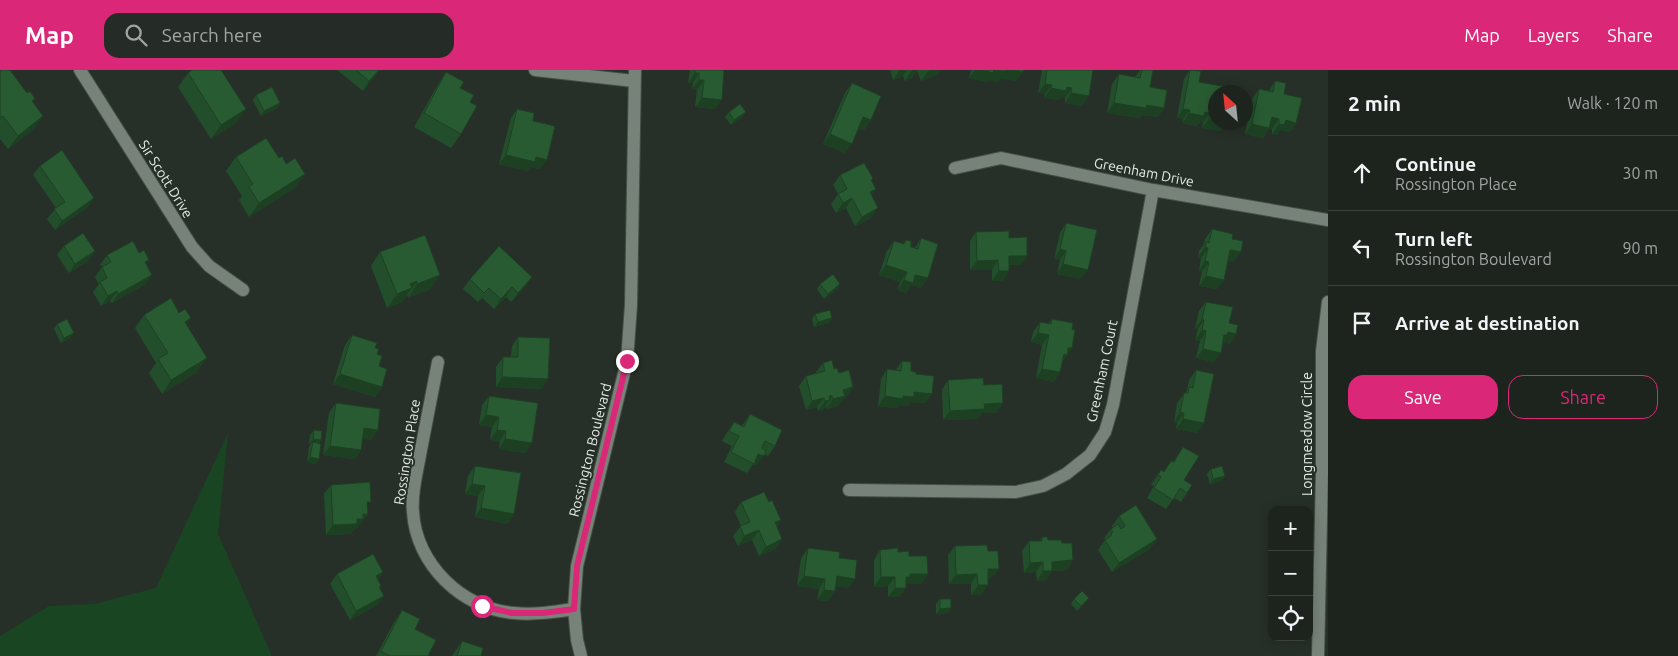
<!DOCTYPE html>
<meta charset="utf-8">
<style>
body{margin:0;font-family:Ubuntu,sans-serif;background:#252c27;color:#f1f3f6}
.controls{position:absolute;right:15px;bottom:15px;display:grid;overflow:hidden;border-radius:10px;box-shadow:0 2px 12px #0003}
.controls button{width:45px;height:45px;display:grid;place-items:center;padding:0;border:0;border-bottom:1px solid #3b413c;background:#1d241e;color:#f1f3f6;font:25px sans-serif}
.compass{position:absolute;left:1208px;top:15px;width:45px;height:45px;border-radius:50%;background:#1d241e;box-shadow:0 2px 12px #0003;rotate:333deg}
.stop{position:absolute;width:15px;height:15px;margin:-11px;border:4px solid #db2777;border-radius:50%;background:#fff}
.stop.end{background:#db2777;border-color:#fff;box-shadow:0 1px 5px #0008}
.list{margin:0;padding:0;list-style:none}
h2{display:flex;justify-content:space-between;align-items:center;height:65px;margin:0;padding:0 20px;font-size:21px}
h2 small{font-size:16px;font-weight:400;color:#a0a4a4}
.list li{display:grid;grid-template-columns:32px 1fr auto;gap:15px;align-items:center;box-sizing:border-box;height:75px;padding:0 20px;border-top:1px solid #3b413c}
.list b{display:block;font-size:19px;white-space:nowrap}
.list p{margin:0;font-size:16px;white-space:nowrap;color:#a0a4a4}
.list em{font-size:16px;font-style:normal;color:#a0a4a4}
.actions{display:flex;gap:10px;padding:15px 20px}
.actions a{flex:1;padding:11px 0;border:1px solid #db2777;border-radius:15px;text-align:center;font-size:18px;color:#db2777}
.actions .main{background:#db2777;color:#fff}
.icon{flex:none;width:28px;height:28px;fill:none;stroke:currentColor;stroke-width:2;stroke-linecap:round;stroke-linejoin:round}
.map{position:relative;flex:none;width:1328px;height:586px;overflow:hidden}
header{display:flex;align-items:center;gap:30px;box-sizing:border-box;height:70px;padding:0 25px;background:#db2777;color:#fff}
header strong{font-size:24px}
nav{display:flex;gap:28px;margin-inline-start:auto;font-size:18px}
.search{width:350px;height:45px;background:#252c27;display:flex;align-items:center;gap:12px;box-sizing:border-box;padding:0 18px;border-radius:15px;color:#a0a4a4;font-size:19px}
main{display:flex}
aside{flex:1;background:#1d241e}
.map>svg:first-child{display:block}
.green{fill:#1a4522}
.lines{fill:none;stroke-linecap:round;stroke-linejoin:round}
.street-casing{stroke:#464f47;stroke-width:14}
.street{stroke:#778378;stroke-width:12}
.wall{fill:#234e2b}
.shaded-wall{fill:#1d4023}
.building{fill:#295b32;stroke:#1d4023}
.route{stroke:#db2777;stroke-width:6}
.labels{text-anchor:middle;dominant-baseline:central;stroke-width:4;stroke-linejoin:round;paint-order:stroke}
.street-label{font-size:14px;fill:#e3eae4;stroke:#273028}
</style>
<header>
<strong>Map</strong>
<div class="search"><svg class="icon" aria-label="search" viewBox="0 0 24 24"><circle cx="10" cy="10" r="6"/><path d="M15 15l6 6"/></svg>Search here</div>
<nav><a>Map</a><a>Layers</a><a>Share</a></nav>
</header>
<main>
<div class="map">
<svg width="1328" height="586" viewBox="0 0 1328 586">
<rect width="100%" height="100%" fill="#273028"/>
<!-- green -->
<path class="green" d="M228 363 218 464 272 586H0V566L49 536 94 534 156 518Z"/>
<g class="lines">
<!-- street casing -->
<g class="street-casing">
<path id="street" d="M80 0 192 177 209 196 243 220
M535 0 634 11
M955 98 1001 88 1153 120 1328 150
M438 292C432 323 426 354 420 385 417 403 411 423 413 442 416 494 462 539 514 543 534 545 554 542 574 539
M849 420 1016 422 1043 416 1066 404 1090 385 1105 362 1113 335 1153 120
M581 586 577 570 574 539 577 496 627 291 631 235 635 0
M1318 586 1322 402V281L1328 232"/>
</g>
<!-- street -->
<use href="#street" class="street"/>
</g>
<!-- wall -->
<path class="wall" d="M0 0 33 33 43 46 33 60 8 79 0 69Z
M337 0H380L363 21Z
M690 0H724L715 39 695 37 697 20 692 19 693 13H688Z
M890 0H940L938 4 921 11 917 1 912 8 905 11 903 6 893 10Z
M971 0H1024L1016 11 1001 8 998 12 988 10 987 12 969 8Z
M1042 0H1093L1082 36 1065 33V28L1062 27 1059 30 1044 28 1045 24 1038 23Z
M1140 0H1153L1150 17 1164 38 1158 47 1142 45 1139 48 1107 43 1112 14 1119 4 1135 7Z
M1190 0 1199 12 1216 52H1226L1220 61 1202 58 1203 53 1200 52 1197 56 1182 53 1183 49 1177 48 1184 9Z
M446 2 460 18 470 32 461 64 451 78 414 57 437 16Z
M188 3 236 53 211 69 178 17Z
M1275 11 1284 24 1296 53 1290 62 1280 60 1277 65 1272 64V59L1269 58 1263 68 1245 64 1252 29 1259 19 1269 21Z
M852 13 871 50 864 60 859 58 845 83 823 74 845 23Z
M256 25 280 33 277 38 261 46 253 30Z
M517 39 533 51 540 99 531 97 528 101 499 94 511 48Z
M729 42H746L742 47 731 55 725 47Z
M236 87 295 118 249 147 239 130 242 126 226 101Z
M40 96 88 137 55 160 47 149 56 138 33 105Z
M840 105 872 111 876 119 871 126V148L855 156 846 138 836 143 831 134 838 124 833 115Z
M1066 153 1081 209 1057 204 1060 190 1054 189 1060 163Z
M1212 159 1232 169 1234 192 1228 190 1217 219 1199 216 1202 201H1199L1201 188 1198 187 1199 181 1204 174 1205 169Z
M976 162 1009 168 1027 186 1021 195H1009L1003 211H992V200H970V171Z
M921 168V218L911 215 906 223 897 220 900 212 879 205 887 181 894 171 903 174 906 170 911 177 915 178Z
M64 176 95 181 88 191 69 203 57 185Z
M380 182 440 205 430 219 408 228 407 225 402 232 387 238 371 196Z
M139 183 146 194V214L112 233 110 231 101 236 93 222 99 214 95 207 102 197 100 195 107 185Z
M470 209 526 216 511 232 506 227 494 239 482 228 478 232 463 219Z
M820 214H840L837 219 824 229 817 219Z
M1206 232 1229 253 1236 264 1230 274 1223 272 1221 283 1214 292 1196 288 1200 271 1195 270 1198 259H1195L1199 241Z
M815 244 829 253 814 257 812 249Z
M144 245 186 255 197 302 162 324 149 303 156 293 135 258Z
M1052 249 1072 259V278L1062 292 1054 312 1036 308 1042 275 1031 272 1033 262 1040 252 1048 254Z
M57 254 70 268 61 273 54 259Z
M352 265 375 278 377 284 382 317 375 327 333 314 345 275Z
M518 267 541 319 496 317V297L503 287H511L512 276Z
M902 291 911 301 916 304 932 324 925 333 910 332 907 336H898L896 338 878 336 881 309 887 299 896 300Z
M823 293 834 299 847 327 844 328 838 336 826 339V336L823 340 818 341 817 337 806 340 799 316 806 306 816 304V302Z
M1196 300 1204 353 1197 363 1176 359 1177 353 1174 352 1177 333 1187 320 1189 310Z
M948 310 984 315 1003 333 996 343H982L978 349 943 350 942 320Z
M489 326 532 373 525 383 499 379 500 371 490 370 492 357 479 355 482 335Z
M336 333 378 360 371 370 363 368 361 380 355 389 323 385 329 343Z
M750 344 775 376 768 386 764 384 757 395 753 394 747 403 724 392 732 376 722 371 728 361 734 352 742 356Z
M314 360 321 370 319 373V389L315 394 307 392 309 377 311 374H309L310 365Z
M1183 377 1184 410 1187 423 1181 432 1174 428 1166 439 1147 428 1154 416 1151 415 1161 400 1163 402 1171 391 1173 392Z
M475 396 514 444 507 454 475 447 478 426 465 424 468 406Z
M1211 399 1225 406 1221 411 1210 414 1207 404Z
M331 415 368 437 361 454H360L356 459H354L351 464 326 465 324 424Z
M741 432H769L781 450 777 456 776 479 759 486 752 470 738 476 733 466 741 456 735 442Z
M1119 446 1150 479 1112 502 1098 480 1105 470 1104 468 1111 459 1113 458 1112 456Z
M1042 467 1048 470 1062 473 1073 490 1067 500 1052 501 1046 510 1037 511 1036 502 1024 503 1022 481 1029 471H1040Z
M955 476 988 481 992 508 988 509 982 524 971 525V514H949L948 485Z
M808 478 839 488 855 509 848 518 835 516V521L828 531 817 530 819 519 797 516 801 488Z
M880 480 909 486 928 504 921 514 906 513V518L899 527H888V516L874 517V490Z
M383 502 378 510 381 516 380 518 384 526 377 535 350 550 330 514 337 504Z
M940 529 951 538 948 543 936 544V534Z
M1074 529 1085 533 1077 541 1071 534Z
M402 540 415 559 428 586H376L393 554Z
M462 571 481 586H452Z"/>
<!-- shaded-wall -->
<path class="shaded-wall" d="M379 0H380L363 21 369 11Z
M900 0H907L903 6 893 10Z
M912 0H918L912 8 905 11Z
M930 0H940L938 4 921 11 928 1Z
M975 0H1015L1023 2 1016 11 1001 8 998 12 988 10 987 12 969 8Z
M695 3H699L693 13H688Z
M699 10H704L697 20 692 19Z
M1045 14 1052 15 1045 24 1038 23Z
M1067 17 1072 18 1065 28 1062 27 1059 30 1044 28 1051 18Z
M1071 23 1089 26 1082 36 1065 33Z
M702 28 722 30 715 39 695 37Z
M280 33 277 38 261 46 264 41Z
M1114 33 1147 35 1164 38 1158 47 1142 45 1139 48 1107 43Z
M246 39 236 53 211 69 221 55Z
M1183 39 1190 40 1183 49 1177 48Z
M746 42 742 47 731 55 734 50Z
M1205 42 1210 43 1203 53 1200 52 1197 56 1182 53 1189 43Z
M43 46 33 60 8 79 18 66Z
M863 47 871 50 864 60 857 57Z
M1272 47 1279 49 1272 59 1265 57Z
M1209 49 1216 50V52H1226L1220 61 1202 58Z
M1286 50 1296 53 1290 62 1280 60 1277 65 1272 64 1279 54Z
M1252 54 1269 58 1263 68 1245 64Z
M830 64 852 74 845 83 823 74Z
M506 85 536 87 547 90 540 99 531 97 528 101 499 94Z
M305 104 295 118 249 147 259 133Z
M876 119 869 129 870 122Z
M94 128 88 137 55 160 62 151Z
M852 128 846 138 836 143 843 133Z
M878 138 871 148 855 156 862 147Z
M1205 177 1208 178 1201 188 1198 187Z
M1060 179 1066 181 1060 190 1054 189Z
M1230 180 1241 182 1234 192 1223 189Z
M95 181 88 191 69 203 75 194Z
M1009 186H1027L1021 195H1003Z
M998 190 992 200H970L977 191Z
M1205 191 1209 192 1202 201H1199Z
M1063 194 1088 200 1081 209 1057 204Z
M886 195 907 202 900 212 879 205Z
M999 201H1009L1003 211H992Z
M152 205 146 214 112 233 118 224Z
M440 205 430 219 408 228 417 214Z
M915 205 928 208 921 218 911 215 906 223 897 220 904 210Z
M1206 206 1224 210 1217 219 1199 216Z
M532 207 526 216 511 232 518 223Z
M417 211 402 232 387 238 397 224 410 214Z
M840 214 837 219 824 229 828 224Z
M512 217 506 227 494 239 501 229Z
M117 221 110 231 101 236 108 226Z
M191 248 181 262 185 252Z
M832 248 829 253 814 257 818 252Z
M1202 249 1204 250 1198 259H1195Z
M1202 260 1206 261 1200 271 1195 270Z
M1228 262 1236 264 1230 274 1222 272 1224 265Z
M74 263 70 268 61 273 64 268Z
M1038 263 1049 265 1042 275 1031 272Z
M1068 278H1072L1060 294H1057Z
M1203 279 1221 283 1214 292 1196 288Z
M207 288 197 302 162 324 171 310Z
M1042 299 1060 302 1054 312 1036 308Z
M340 304 382 317 375 327 333 314Z
M502 307 548 309 541 319 496 317Z
M853 317 847 327 844 328 838 336 826 339 833 329 843 320Z
M914 322 932 324 925 333 910 332 907 336H898L896 338 878 336 885 326H903Z
M829 326H832L823 340 818 341Z
M824 328 817 337 806 340 812 331Z
M1003 333 996 343H982L978 349 943 350 950 341 984 334Z
M1180 342 1184 343 1177 353 1174 352Z
M486 345 499 347 492 357 479 355Z
M1183 349 1204 353 1197 363 1176 359Z
M364 358 378 360 371 370 357 368Z
M497 360 506 361 500 371 490 370Z
M313 369 321 370 317 375 313 372 311 374H309Z
M505 369 532 373 525 383 499 379Z
M330 376 361 380 355 389 323 385Z
M758 384 764 386 757 395 753 394Z
M310 387 319 389 315 394 307 392Z
M1225 406 1221 411 1210 414 1213 409Z
M472 414 485 416 478 426 465 424Z
M481 438 514 444 507 454 475 447Z
M363 444H368L361 454H360L356 459H354L351 464 326 465 333 455 357 449Z
M781 450 774 460 775 452Z
M759 460 752 470 738 476 744 466Z
M782 469 776 479 759 486 766 477Z
M1157 469 1150 479 1112 502 1119 493Z
M1073 490 1067 500 1052 501 1046 510 1037 511 1043 501 1052 492Z
M1043 492 1036 502 1024 503 1030 493Z
M988 499H999L992 508 981 509Z
M383 502 376 512V506Z
M910 504H928L921 514 905 513 906 507Z
M977 504 971 514H949L956 505Z
M804 506 825 509 819 519 797 516Z
M837 506 855 509 848 518 830 516Z
M881 507H895L888 516 874 517Z
M978 515H988L982 524 971 525Z
M895 518H906L899 527H888Z
M824 520 835 521 828 531 817 530Z
M384 526 377 535 350 550 356 541Z
M1089 528 1085 533 1077 541 1081 536Z
M951 538 948 543 936 544 940 539Z"/>
<!-- building -->
<path class="building" d="M0 0H10L27 23 30 21 35 29 32 31 43 46 18 66 3 46 0 48Z
M192 0H221L246 39 221 55 188 3Z
M356 0H379L369 11Z
M695 0H724L722 30 702 28 704 10H699V3H695Z
M982 0H1005V2L994 0 993 3Z
M1047 0H1093L1089 26 1071 23 1072 18 1067 17 1066 21 1051 18 1052 15 1045 14Z
M1142 0H1153L1150 17 1167 20 1164 38 1147 35 1146 38 1114 33 1119 4 1140 8Z
M1190 0 1201 1 1199 12 1233 18 1232 22H1216V50L1209 49 1210 43 1205 42 1204 46 1189 43 1190 40 1183 39Z
M446 2 464 12 460 18 474 25 470 32 477 36 461 64 424 43Z
M1275 11 1286 13 1284 24 1302 28 1296 53 1286 50 1284 55 1279 54V49L1272 47 1269 58 1252 54 1259 19 1273 22Z
M852 13 881 26 871 50 863 47 852 74 830 64Z
M272 17 280 33 264 41 256 25Z
M740 34 746 42 734 50 729 42Z
M517 39 534 43 533 51 555 56 547 90 536 87 535 92 506 85Z
M266 68 279 88 282 86 286 94 295 88 305 104 259 133 249 117 253 114 236 87Z
M62 80 94 128 62 151 54 139 65 132 40 96Z
M864 93 873 108 871 110 876 119 870 122 878 138 862 147 852 128 843 133 838 124 847 119 840 105Z
M1066 153 1097 160 1088 200 1063 194 1066 181 1060 179Z
M1212 159 1233 164 1232 169 1243 171 1241 182 1230 180 1224 210 1206 206 1209 192 1205 191 1208 178 1205 177 1206 172 1209 173Z
M1009 161V168L1027 167V186H1009V201H999L998 190 977 191 976 162Z
M83 163 95 181 75 194 64 176Z
M425 165 440 205 417 214V211L410 214 412 218 397 224 380 182Z
M921 168 938 174 928 208 915 205 913 213 904 210 907 202 886 195 894 171 904 174 906 170 911 171V177L918 179Z
M133 171 139 183 144 180 149 190 145 192 152 205 118 224 117 221 108 226 100 212 107 208 102 197 111 192 107 185Z
M499 176 532 207 518 223 512 217 501 229 489 218 484 223 470 209Z
M833 204 840 214 828 224 820 214Z
M171 228 179 243 185 239 191 248 185 252 207 288 171 310 158 289 168 283 144 245Z
M1206 232 1233 237 1229 253 1238 255 1236 264 1228 262 1227 265H1224L1221 283 1203 279 1206 261 1202 260 1204 250 1202 249Z
M830 240 832 248 818 252 815 244Z
M67 249 74 263 64 268 57 254Z
M1052 249 1073 253 1072 259 1075 260 1072 278H1068L1067 285 1064 284 1060 302 1042 299 1049 265 1038 263 1040 252 1051 254Z
M352 265 377 273 375 278 379 279 377 284 382 286 379 296 387 299 382 317 340 304Z
M518 267 550 268 548 309 502 307 503 287H518Z
M832 290 834 299 837 298 839 303 849 300 853 317 843 320 845 326 833 329 832 326H829L830 330 825 331 824 328 812 331 806 306 825 301 823 293Z
M902 291 911 292V301L916 302V304L934 306 932 324 914 322V327L903 326V329L885 326 887 299 901 301Z
M1196 300 1214 304 1204 353 1183 349 1184 343 1180 342 1184 323H1188L1189 317 1193 318Z
M983 308 984 315 1002 314 1003 333 984 334 985 339 950 341 948 310Z
M489 326 538 333 532 373 505 369 506 361 497 360 499 347 486 345Z
M336 333 380 339 378 360 364 358 361 380 330 376Z
M750 344 782 360 775 376 765 371 762 378 766 381 764 386 758 384 754 394 731 382 739 366 729 361 734 352 744 357Z
M314 360 322 361 321 370 313 369Z
M313 372 321 374 319 389 310 387Z
M1183 377 1199 386 1184 410 1192 415 1187 423 1180 418 1173 430 1154 418 1161 407 1158 405 1161 400 1164 402 1171 391 1174 392Z
M475 396 521 403 514 444 481 438 485 416 472 414Z
M1222 396 1225 406 1213 409 1211 399Z
M370 412 371 432H367L368 444H363V449H357V454L333 455 331 415Z
M764 422 769 432 772 430 781 450 775 452 782 469 766 477 759 460 744 466 740 456 750 452 741 432Z
M1136 435 1157 469 1119 493 1105 470 1112 465 1111 463 1113 462 1111 459 1118 454 1121 459 1125 456 1119 446Z
M1042 467H1047L1048 470H1061L1062 473H1072L1073 490 1052 492V501H1043V492L1030 493 1029 471H1042Z
M987 475 988 481H998L999 499H988V515H978L977 504 956 505 955 476Z
M808 478 840 482 839 488 857 490 855 509 837 506 835 521 824 520 825 509 804 506Z
M898 478V482L909 481V486H927L928 504H910V507H906V518H895V507H881L880 480Z
M373 484 383 502 376 506 381 516 379 517 384 526 356 541 337 504Z
M1082 521 1089 528 1081 536 1074 529Z
M940 529H951V538L940 539Z
M402 540 420 549 415 559 436 570 428 586H390L381 581Z
M462 571 483 578 481 586H457Z"/>
<g class="lines">
<!-- route -->
<path class="route" d="M482 536 512 543H543L574 539 577 496 627 291"/>
</g>
<g class="labels">
<!-- street labels -->
<g class="street-label">
<text transform="translate(1144 102) rotate(11)">Greenham Drive</text>
<text transform="translate(166 109) rotate(58)">Sir Scott Drive</text>
<text transform="translate(1102 301) rotate(-78)">Greenham Court</text>
<text transform="translate(1307 364) rotate(-90)">Longmeadow Circle</text>
<text transform="translate(590 380) rotate(-76)">Rossington Boulevard</text>
<text transform="translate(407 382) rotate(-81)">Rossington Place</text>
</g>
</g>
</svg>
<div class="controls">
<button>+</button>
<button>−</button>
<button><svg class="icon" aria-label="locate" viewBox="0 0 24 24"><circle cx="12" cy="12" r="6"/><path d="M12 2v4M12 18v4M2 12h4M18 12h4"/></svg></button>
</div>
<svg class="compass" viewBox="-18 -18 36 36"><path d="M0-13l5 13h-10z" fill="#e53935"/><path d="M0 13l5-13h-10z" fill="#a0a4a4"/></svg>
<div class="stop" style="left:482px;top:536px"></div>
<div class="stop end" style="left:627px;top:291px"></div>
</div>
<aside>
<h2>2 min<small>Walk · 120 m</small></h2>
<ul class="list">
<li><svg class="icon" aria-label="ahead" viewBox="0 0 24 24"><path d="M12 20V5M6 11l6-6 6 6"/></svg><div><b>Continue</b><p>Rossington Place</p></div><em>30 m</em></li>
<li><svg class="icon" aria-label="left" viewBox="0 0 24 24"><path d="M17 20v-9H6M10 6l-5 5 5 5"/></svg><div><b>Turn left</b><p>Rossington Boulevard</p></div><em>90 m</em></li>
<li><svg class="icon" aria-label="arrive" viewBox="0 0 24 24"><path d="M6 21V4h12l-3 4 3 4H6"/></svg><div><b>Arrive at destination</b></div></li>
</ul>
<div class="actions"><a class="main">Save</a><a>Share</a></div>
</aside>
</main>
